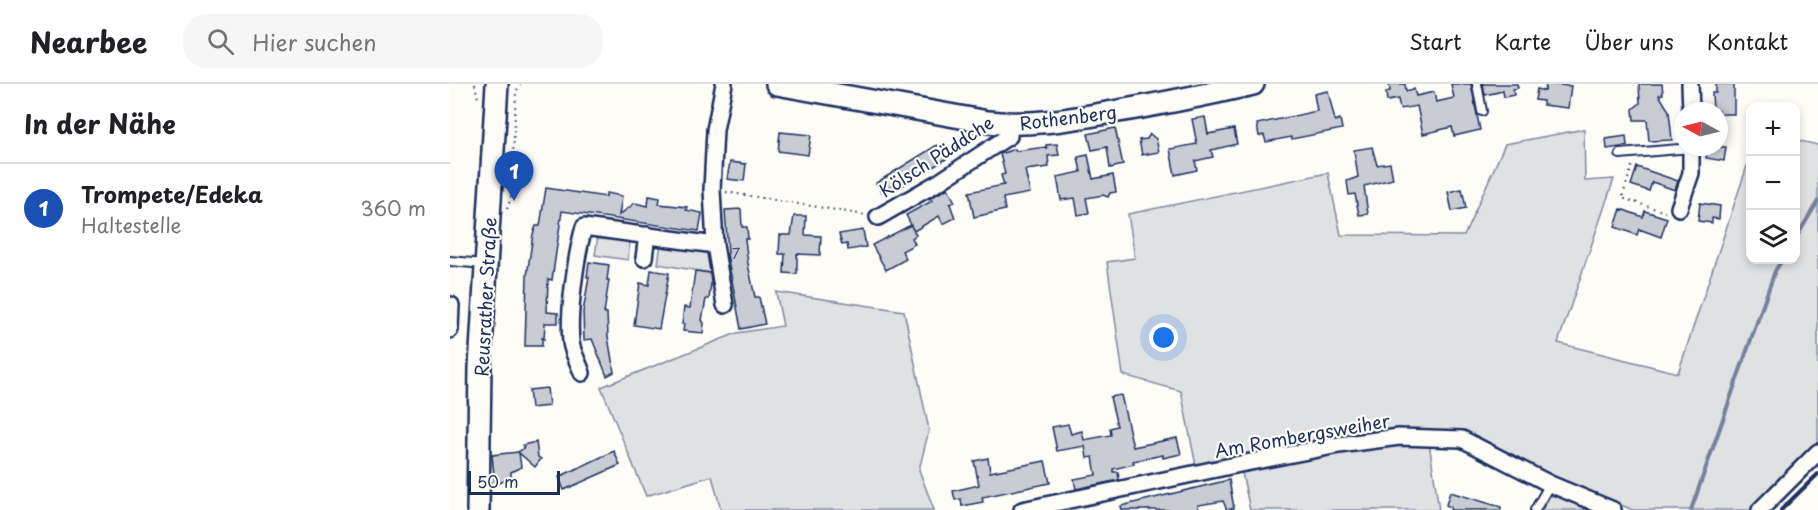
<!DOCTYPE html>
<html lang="de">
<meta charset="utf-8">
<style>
body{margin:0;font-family:"Playpen Sans",sans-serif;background:#f6f6f6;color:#202124}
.controls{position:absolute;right:18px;top:18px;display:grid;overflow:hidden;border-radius:12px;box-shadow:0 3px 9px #0003}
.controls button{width:54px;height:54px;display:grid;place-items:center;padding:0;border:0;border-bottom:2px solid #e0e0e0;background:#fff;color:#202124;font:30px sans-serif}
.compass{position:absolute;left:1224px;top:18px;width:54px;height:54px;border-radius:50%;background:#fff;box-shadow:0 3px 9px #0003;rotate:277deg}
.scale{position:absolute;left:18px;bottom:15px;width:92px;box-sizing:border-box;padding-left:6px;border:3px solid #1b2f5e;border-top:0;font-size:16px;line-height:21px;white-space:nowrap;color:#1b2f5e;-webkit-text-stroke:4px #fdfcf7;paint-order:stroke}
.you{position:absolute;left:714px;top:254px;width:21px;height:21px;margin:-15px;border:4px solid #fff;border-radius:50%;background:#1a73e8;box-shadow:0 0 0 9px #1a73e833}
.badge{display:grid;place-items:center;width:39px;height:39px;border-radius:50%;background:#1b2f5e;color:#fff;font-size:20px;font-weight:700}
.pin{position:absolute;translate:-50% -50px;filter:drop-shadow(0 2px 3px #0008)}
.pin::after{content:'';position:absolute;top:32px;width:21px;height:18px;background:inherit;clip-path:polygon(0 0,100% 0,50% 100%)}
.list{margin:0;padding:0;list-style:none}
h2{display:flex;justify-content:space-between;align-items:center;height:78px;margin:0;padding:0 24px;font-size:26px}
h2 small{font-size:20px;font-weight:400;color:#757577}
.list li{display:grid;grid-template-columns:39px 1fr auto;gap:18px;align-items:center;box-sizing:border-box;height:90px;padding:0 24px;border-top:2px solid #e0e0e0}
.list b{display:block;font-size:22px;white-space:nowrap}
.list p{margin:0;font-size:20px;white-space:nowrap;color:#757577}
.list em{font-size:20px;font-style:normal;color:#757577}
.icon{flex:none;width:33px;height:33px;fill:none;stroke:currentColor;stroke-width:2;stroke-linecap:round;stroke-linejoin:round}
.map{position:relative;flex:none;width:1368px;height:426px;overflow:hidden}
header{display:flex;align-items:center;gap:36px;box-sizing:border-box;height:84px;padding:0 30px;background:#fff;border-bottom:2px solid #e0e0e0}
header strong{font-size:28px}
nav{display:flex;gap:33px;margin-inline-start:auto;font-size:21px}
.search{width:420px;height:54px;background:#f6f6f6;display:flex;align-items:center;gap:15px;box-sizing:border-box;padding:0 21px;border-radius:24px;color:#757577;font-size:22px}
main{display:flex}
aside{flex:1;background:#fff}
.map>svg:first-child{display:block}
.green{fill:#e0e1e3;stroke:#7e88a0;stroke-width:1.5}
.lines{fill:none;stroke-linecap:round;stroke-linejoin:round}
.stream{stroke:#76819c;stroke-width:4}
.building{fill:#c9ccd3;stroke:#1b2f5e;stroke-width:1.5}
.lane-casing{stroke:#1b2f5e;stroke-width:12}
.street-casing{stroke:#1b2f5e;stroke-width:20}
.secondary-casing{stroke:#1b2f5e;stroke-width:26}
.path{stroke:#1b2f5e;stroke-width:2;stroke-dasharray:1.5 4.5;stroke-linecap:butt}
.lane{stroke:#fdfcf7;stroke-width:8}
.street{stroke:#fdfcf7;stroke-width:15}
.secondary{stroke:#fdfcf7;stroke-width:21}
.rail{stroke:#1b2f5e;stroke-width:4}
.labels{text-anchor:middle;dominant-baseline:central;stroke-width:4.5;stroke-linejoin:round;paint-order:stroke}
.number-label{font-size:15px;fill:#46567b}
.street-label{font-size:18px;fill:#1b2f5e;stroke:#fdfcf7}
</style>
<header>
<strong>Nearbee</strong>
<div class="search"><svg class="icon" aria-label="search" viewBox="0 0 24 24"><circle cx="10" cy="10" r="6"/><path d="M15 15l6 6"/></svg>Hier suchen</div>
<nav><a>Start</a><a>Karte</a><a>Über uns</a><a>Kontakt</a></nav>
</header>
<main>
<aside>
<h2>In der Nähe<small></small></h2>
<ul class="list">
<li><span class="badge" style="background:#1a4fb4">1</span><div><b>Trompete/Edeka</b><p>Haltestelle</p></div><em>360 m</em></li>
</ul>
</aside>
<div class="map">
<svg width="1368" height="426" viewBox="0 0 1368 426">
<rect width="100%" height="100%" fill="#fdfcf7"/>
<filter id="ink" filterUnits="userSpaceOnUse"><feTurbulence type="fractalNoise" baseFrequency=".0167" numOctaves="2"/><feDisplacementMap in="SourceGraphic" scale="12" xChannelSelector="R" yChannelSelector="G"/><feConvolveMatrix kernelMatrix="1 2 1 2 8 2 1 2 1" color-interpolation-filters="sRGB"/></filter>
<g filter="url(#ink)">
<!-- green -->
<path class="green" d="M1134 45 1135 97 1164 95 1108 259 1228 289 1300 73V176H1346V56L1368 61V357L1304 426H1183L1090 387 1012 348 746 382 731 307 673 291 657 178 685 174 678 130 878 89 891 151 1014 152 1055 60Z
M148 151 180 156 178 176 145 171Z
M211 159 258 167 261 189 208 180Z
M326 208 454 227 479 346 469 386 484 426H271L262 392 196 412 151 303 287 249 333 242Z
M949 358H979L989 426H800L791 384Z
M1113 411 1149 426H1092L1100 412Z"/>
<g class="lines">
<!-- stream -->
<path class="stream" d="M1346 154 1368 117
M1241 426 1325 187 1332 176"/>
</g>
<!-- building -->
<path class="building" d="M939 0H955L956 7 964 5 966 12 984 8 986 18 1004 14 1001 0H1021L1030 46 1004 52 1002 43 973 50 967 22 950 25 948 15 937 17 936 8 940 7Z
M1033 0H1067L1068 4 1063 5 1064 11 1054 13 1053 7 1035 11Z
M1096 0 1121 2 1118 24 1093 21V17L1085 16 1087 5 1095 7Z
M1189 0H1212L1213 10 1209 11 1219 27 1222 56 1199 57 1197 36H1184L1183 25 1190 19Z
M1266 0H1284V30H1269V27H1263L1262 9H1266Z
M878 7 885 37 890 35 892 45 842 55 841 53 816 58 814 51 809 52 807 40 867 27 864 10Z
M755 33 758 50 784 45 787 60 761 66 763 73 745 77 747 86 725 91 720 65 747 60 742 35Z
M665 44 673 81 660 84 657 63 642 66 638 50Z
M330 48 361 51 358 71 328 67Z
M700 50 706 55 709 68 692 71 689 56 697 55Z
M1176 52 1177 62 1157 65 1156 55Z
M607 60 609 71 598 72 599 83 575 86 580 109 553 114 555 126 524 133 519 108 554 101 551 91 555 90 550 70 565 65 566 67 596 63 597 66 596 61Z
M487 61 496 75 444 107 441 102 432 108 426 99Z
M922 63 927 81 940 79 943 95 914 102 918 130 909 131 905 110 899 111 897 97 908 93 904 66Z
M1258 63H1276L1274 77 1256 74Z
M638 71 643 95 663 91 666 108 660 109 658 113 653 111 636 114 639 129 628 131 625 114 611 116 607 93 631 88 628 73Z
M280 78 296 80 294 97 277 95Z
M1187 83 1228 97 1225 106 1202 98 1199 107 1181 101Z
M96 104 156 113V109L172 112 169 131 185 119 198 122 199 112 210 114 209 120 237 123 236 126 252 129 249 147 112 127 102 196 98 195 97 228 108 229V239H95L94 255 92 254V262H75L77 192 83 150 86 142H90Z
M498 104 505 118 500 120 505 134 493 140 489 132 464 147 461 142 466 151 462 154 465 160 452 167 456 175 436 186 422 161 461 141 456 131 482 117 480 114Z
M1012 105 1016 124 1002 127 998 108Z
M1250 119 1270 122 1269 135 1262 134V139L1248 137Z
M291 125 292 143H297L298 155H295L298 180 305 213H309L315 240 291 245 277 170 278 169 275 126Z
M1171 125 1193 133 1195 127 1217 134 1211 153 1189 145 1187 151 1165 143Z
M344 132H356L355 151 371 152 370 171 347 170V190L334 189 335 170H329L330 151H341Z
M413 146 416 163 398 166 397 160 392 161 389 150Z
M139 178 159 181 157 196H159L154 229H157L158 253 164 288 157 292 142 255 134 256 133 228 139 193H137Z
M201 186 219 189 209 245 184 241 190 199 199 201Z
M245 187 260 189 261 199 259 215H256L252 236 254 239 253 249 233 247 234 240H232L234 223 240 224Z
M97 304 99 322 81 324 79 306Z
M671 311 683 363 727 354 731 370 713 374V371L683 377 684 380 663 385V388H668L669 396 626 405 624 395 646 391 643 373 637 374 635 362 607 367 602 343 618 340 621 350 632 347 634 356 661 351 660 344 667 342 660 313Z
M86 358 88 373 91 375 85 383 69 369 71 383 61 388V394L45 401 42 371 68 368 74 364 73 361Z
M164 367 170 381 114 406 109 393Z
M538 374 540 388 595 377 600 399 532 413 533 418 512 422 511 415 505 416 503 407 529 401 524 377Z
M779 396 784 424 777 426 773 417 748 421 749 426H672L671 422Z
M1000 408 1051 423V426H1000L1001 423 996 421Z"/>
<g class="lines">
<!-- lane casing -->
<g class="lane-casing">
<path id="lane" d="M1027 0 1032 27
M1170 70 1241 64
M0 177 34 180
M1085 426 1100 400"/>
</g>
<!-- street casing -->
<g class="street-casing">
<path id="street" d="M1240 0 1241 27
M1229 124 1241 89V63
M428 133 489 98 559 52V40
M265 161 262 106 265 46 274 0
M194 174 197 151
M0 246 1 221
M132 289C129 279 122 268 121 258 118 228 126 172 134 143L265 161 275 221
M572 426 790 380 889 361 949 353 1012 355 1100 400 1163 426
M1310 426 1368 368"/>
</g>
<!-- secondary casing -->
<g class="secondary-casing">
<path id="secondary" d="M327 0 538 38C578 42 617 36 657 29 706 21 755 11 803 0
M28 426 30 283 47 0"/>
</g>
<!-- path -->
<path class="path" d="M25 0 28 15
M1182 82 1172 114 1215 128
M276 108 416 131
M57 125 61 114 66 8 70 0"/>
<!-- lane -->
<use href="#lane" class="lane"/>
<!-- street -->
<use href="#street" class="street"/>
<!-- secondary -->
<use href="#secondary" class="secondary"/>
<!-- rail -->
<path class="rail" d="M1331 426 1368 390"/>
</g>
</g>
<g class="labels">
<!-- number labels -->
<g class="number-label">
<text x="286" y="168">7</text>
</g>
<!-- street labels -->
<g class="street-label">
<text transform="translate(618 33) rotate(-7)">Rothenberg</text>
<text transform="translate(486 72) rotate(-33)">Kölsch Päddche</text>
<text transform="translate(35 213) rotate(-87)">Reusrather Straße</text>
<text transform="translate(852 351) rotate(-10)">Am Rombergsweiher</text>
</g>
</g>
</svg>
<div class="controls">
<button>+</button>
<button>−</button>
<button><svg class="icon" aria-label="layers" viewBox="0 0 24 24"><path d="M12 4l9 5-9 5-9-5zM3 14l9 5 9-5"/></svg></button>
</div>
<svg class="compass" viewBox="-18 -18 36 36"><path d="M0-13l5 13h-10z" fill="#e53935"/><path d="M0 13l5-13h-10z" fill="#757577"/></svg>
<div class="scale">50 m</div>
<div class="you"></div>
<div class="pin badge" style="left:64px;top:117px;background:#1a4fb4">1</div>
</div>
</main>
